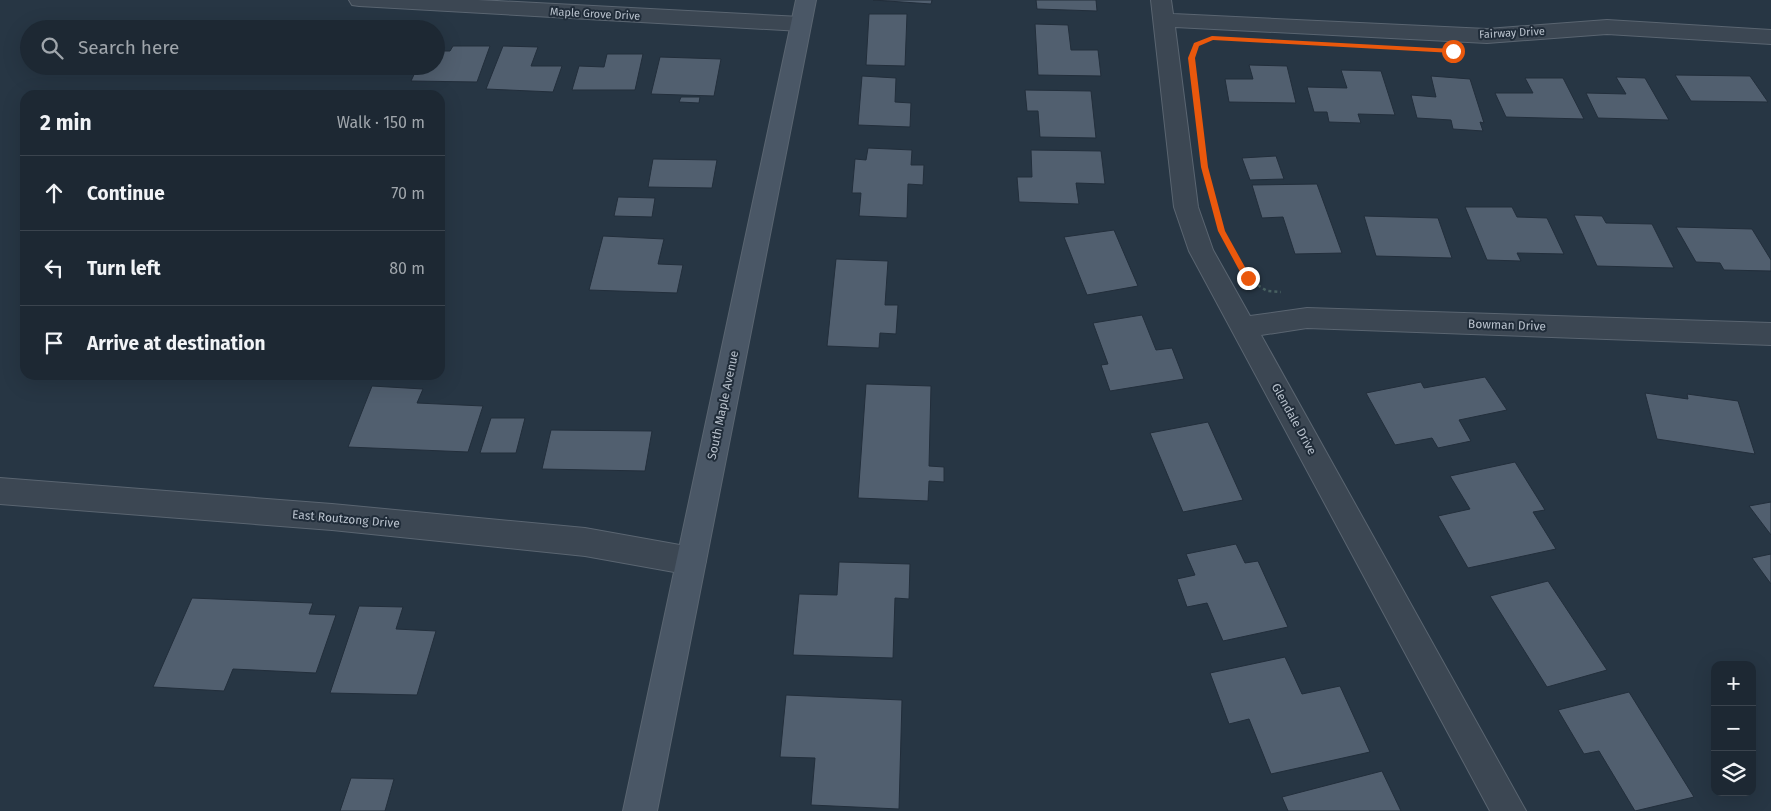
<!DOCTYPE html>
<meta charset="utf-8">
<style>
body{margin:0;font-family:"Fira Sans",sans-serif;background:#25303b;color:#f1f3f6}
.controls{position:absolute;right:15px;bottom:15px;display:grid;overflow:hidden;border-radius:10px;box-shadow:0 5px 20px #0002}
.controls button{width:45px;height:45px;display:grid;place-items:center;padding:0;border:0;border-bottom:1px solid #3b444e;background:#1d2833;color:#f1f3f6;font:25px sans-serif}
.stop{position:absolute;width:15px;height:15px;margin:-11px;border:4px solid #ea580c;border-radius:50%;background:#fff}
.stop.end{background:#ea580c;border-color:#fff;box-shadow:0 1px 5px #0008}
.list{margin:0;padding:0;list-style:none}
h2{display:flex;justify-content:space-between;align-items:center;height:65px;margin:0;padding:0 20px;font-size:21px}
h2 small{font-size:16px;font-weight:400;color:#a0a6ac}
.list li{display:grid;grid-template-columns:32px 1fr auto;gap:15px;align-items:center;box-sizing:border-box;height:75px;padding:0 20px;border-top:1px solid #3b444e}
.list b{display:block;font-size:19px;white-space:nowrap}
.list em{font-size:16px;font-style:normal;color:#a0a6ac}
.icon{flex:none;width:28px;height:28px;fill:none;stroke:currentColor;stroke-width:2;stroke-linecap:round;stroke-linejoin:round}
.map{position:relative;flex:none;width:1771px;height:811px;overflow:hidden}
.search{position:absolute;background:#1d2833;box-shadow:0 5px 20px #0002;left:20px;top:20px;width:425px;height:55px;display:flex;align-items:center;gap:12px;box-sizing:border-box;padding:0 18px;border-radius:28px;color:#a0a6ac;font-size:19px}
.panel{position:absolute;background:#1d2833;box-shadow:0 5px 20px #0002;left:20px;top:90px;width:425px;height:290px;border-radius:15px}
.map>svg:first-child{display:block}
.building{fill:#515f6f;stroke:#222e3b}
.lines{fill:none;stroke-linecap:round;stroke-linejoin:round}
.minor-casing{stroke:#5a6571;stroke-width:2}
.secondary-casing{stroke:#5a6571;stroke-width:2}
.path{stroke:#486061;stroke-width:2.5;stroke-dasharray:3 3;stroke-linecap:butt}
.minor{fill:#3c4753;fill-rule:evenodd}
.secondary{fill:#4a5766;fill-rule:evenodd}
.route{fill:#ea580c}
.labels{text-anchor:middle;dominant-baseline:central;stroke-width:4;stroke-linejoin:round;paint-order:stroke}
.far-street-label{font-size:11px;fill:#b9c2cd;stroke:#202c39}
.street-label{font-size:12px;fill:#b9c2cd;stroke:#202c39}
</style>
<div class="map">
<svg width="1771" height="811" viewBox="0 0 1771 811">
<rect width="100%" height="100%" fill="#273644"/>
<!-- building -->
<path class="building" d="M873 0H932L931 4Z
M1036 0H1096L1097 11 1037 9Z
M869 14H907L905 66 866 65Z
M1035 24 1068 25 1071 50H1098L1101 76 1038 75Z
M453 46H490L477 82 411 81 418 66H436V51H450Z
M503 46 538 47 531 66H562L553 92 486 89Z
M607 54H643L635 90H572L579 66 604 67Z
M660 57 721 59 714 96 651 94Z
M1249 65 1287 66 1296 103 1229 102 1225 79H1253Z
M1341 70 1381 71 1395 115 1358 114 1361 123 1329 122 1327 112H1314L1307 87 1347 88Z
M1675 75 1750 76 1768 102 1691 101Z
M862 76 896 78 895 102 911 103 910 127 858 125Z
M1431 76 1470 79 1484 123 1480 122 1483 131 1453 129 1451 120 1417 118 1411 95 1436 97Z
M1616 77 1645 78 1669 120 1598 118 1586 93 1626 94Z
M1525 78H1563L1584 119 1506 117 1495 93H1533Z
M1025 90 1091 91 1096 138 1040 137 1038 111H1027Z
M681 97H700L699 103 679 102Z
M868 148 912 150 911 165H924L923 185 908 184 907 218 859 216 861 193H852L855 159 866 160Z
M1031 150 1101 151 1105 184 1076 183 1079 204 1019 202 1017 177H1032Z
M1276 156 1284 179 1250 180 1242 158Z
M653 159 717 160 712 188 648 187Z
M1317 184 1342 253 1295 254 1283 217 1262 218 1252 185Z
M618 197 655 198 652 217 614 216Z
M1465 207H1512L1517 217 1547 218 1564 254 1517 253 1521 261 1487 260Z
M1574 215 1602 216 1606 223 1652 224 1674 268 1597 266Z
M1364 216 1438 218 1452 258 1376 256Z
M1676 227 1752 229 1771 260V271L1724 270 1720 263 1696 262Z
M1114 230 1138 286 1087 295 1064 237Z
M603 236 664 239 658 264 683 265 677 293 589 290Z
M836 259 888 261 885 305H898L896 334 880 333 879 348 827 346Z
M1142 315 1156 350 1172 348 1184 379 1110 391 1101 365 1108 364 1093 323Z
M1485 377 1507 410 1459 420 1471 441 1438 448 1432 438 1395 445 1366 393 1421 382 1424 388Z
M866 384 931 386 929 466 944 467V482L929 481 928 501 858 498Z
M372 386 423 389 417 403 483 406 468 452 348 447Z
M1645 393 1688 399 1687 394 1738 401 1755 454 1657 439Z
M491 418H525L516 453H480Z
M1208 422 1243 500 1183 512 1150 433Z
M551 430 652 431 645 471 542 469Z
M1515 462 1545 510 1533 512 1556 549 1468 568 1438 516 1470 509 1450 476Z
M1771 502V535L1749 506Z
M1236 544 1245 563 1258 561 1288 627 1223 641 1207 603 1187 607 1177 579 1195 575 1186 554Z
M1771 554V584L1752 558Z
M839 562 910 564 909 599 895 598 893 658 793 655 799 594 837 595Z
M1548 581 1607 670 1547 687 1490 596Z
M192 598 313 603 309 614 336 615 316 673 233 669 224 691 153 687Z
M359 606 403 607 396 629 436 631 417 695 330 693Z
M1285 657 1302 694 1340 686 1370 752 1271 774 1249 719 1229 724 1210 673Z
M1629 692 1694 797 1635 811 1599 751 1584 754 1558 710Z
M786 695 902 700 899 809 811 805 815 758 780 757Z
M1382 771 1401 811H1288L1282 797Z
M351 778 394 779 385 811H340Z"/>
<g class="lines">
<!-- minor casing -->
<g class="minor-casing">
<path id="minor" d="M349 0H478L801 17 808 19 811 24 808 29 801 31 359 6 352 5Z
M1151 0H1171L1173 14 1487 29 1607 20 1771 30V44L1607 34 1487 43 1175 27 1198 207 1213 250 1250 316 1307 308 1771 323V345L1307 328 1261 335 1526 811H1490L1189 251 1174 207Z
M0 478 332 504 585 528 691 547 702 551 706 561 702 571 691 575 585 556 332 530 0 504Z"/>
</g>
<!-- secondary casing -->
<g class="secondary-casing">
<path id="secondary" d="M796 0H816L657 811H623Z"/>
</g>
<!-- path -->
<path class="path" d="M1253 282 1267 291 1281 292"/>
<!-- minor -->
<use href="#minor" class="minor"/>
<!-- secondary -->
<use href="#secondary" class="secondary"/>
</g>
<!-- route -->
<path class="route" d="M1212 36 1453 49 1456 51 1453 53 1213 40 1199 46 1195 58 1208 167 1225 231 1251 278 1248 281H1245L1218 231 1201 167 1188 58 1194 43Z"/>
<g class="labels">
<!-- far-street labels -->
<g class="far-street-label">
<text transform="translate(595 14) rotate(3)">Maple Grove Drive</text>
<text transform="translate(1512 33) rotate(-3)">Fairway Drive</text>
</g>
<!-- street labels -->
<g class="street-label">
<text transform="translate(1507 325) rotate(2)">Bowman Drive</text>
<text transform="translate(723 405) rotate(-78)">South Maple Avenue</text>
<text transform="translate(1294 419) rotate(61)">Glendale Drive</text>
<text transform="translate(346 519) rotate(5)">East Routzong Drive</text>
</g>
</g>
</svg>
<div class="controls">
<button>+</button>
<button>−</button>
<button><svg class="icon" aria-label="layers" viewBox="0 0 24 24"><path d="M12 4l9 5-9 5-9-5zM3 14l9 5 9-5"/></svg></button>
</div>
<div class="stop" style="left:1453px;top:51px"></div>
<div class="stop end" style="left:1248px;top:278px"></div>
<div class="search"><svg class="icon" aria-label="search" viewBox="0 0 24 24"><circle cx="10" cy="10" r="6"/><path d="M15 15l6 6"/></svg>Search here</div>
<section class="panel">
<h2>2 min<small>Walk · 150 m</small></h2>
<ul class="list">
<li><svg class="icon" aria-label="ahead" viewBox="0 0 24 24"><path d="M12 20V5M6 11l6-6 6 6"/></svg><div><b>Continue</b></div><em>70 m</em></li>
<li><svg class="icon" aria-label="left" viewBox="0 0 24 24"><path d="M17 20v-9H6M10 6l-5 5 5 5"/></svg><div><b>Turn left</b></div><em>80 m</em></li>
<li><svg class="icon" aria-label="arrive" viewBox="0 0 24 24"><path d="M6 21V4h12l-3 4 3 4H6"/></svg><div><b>Arrive at destination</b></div></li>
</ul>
</section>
</div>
